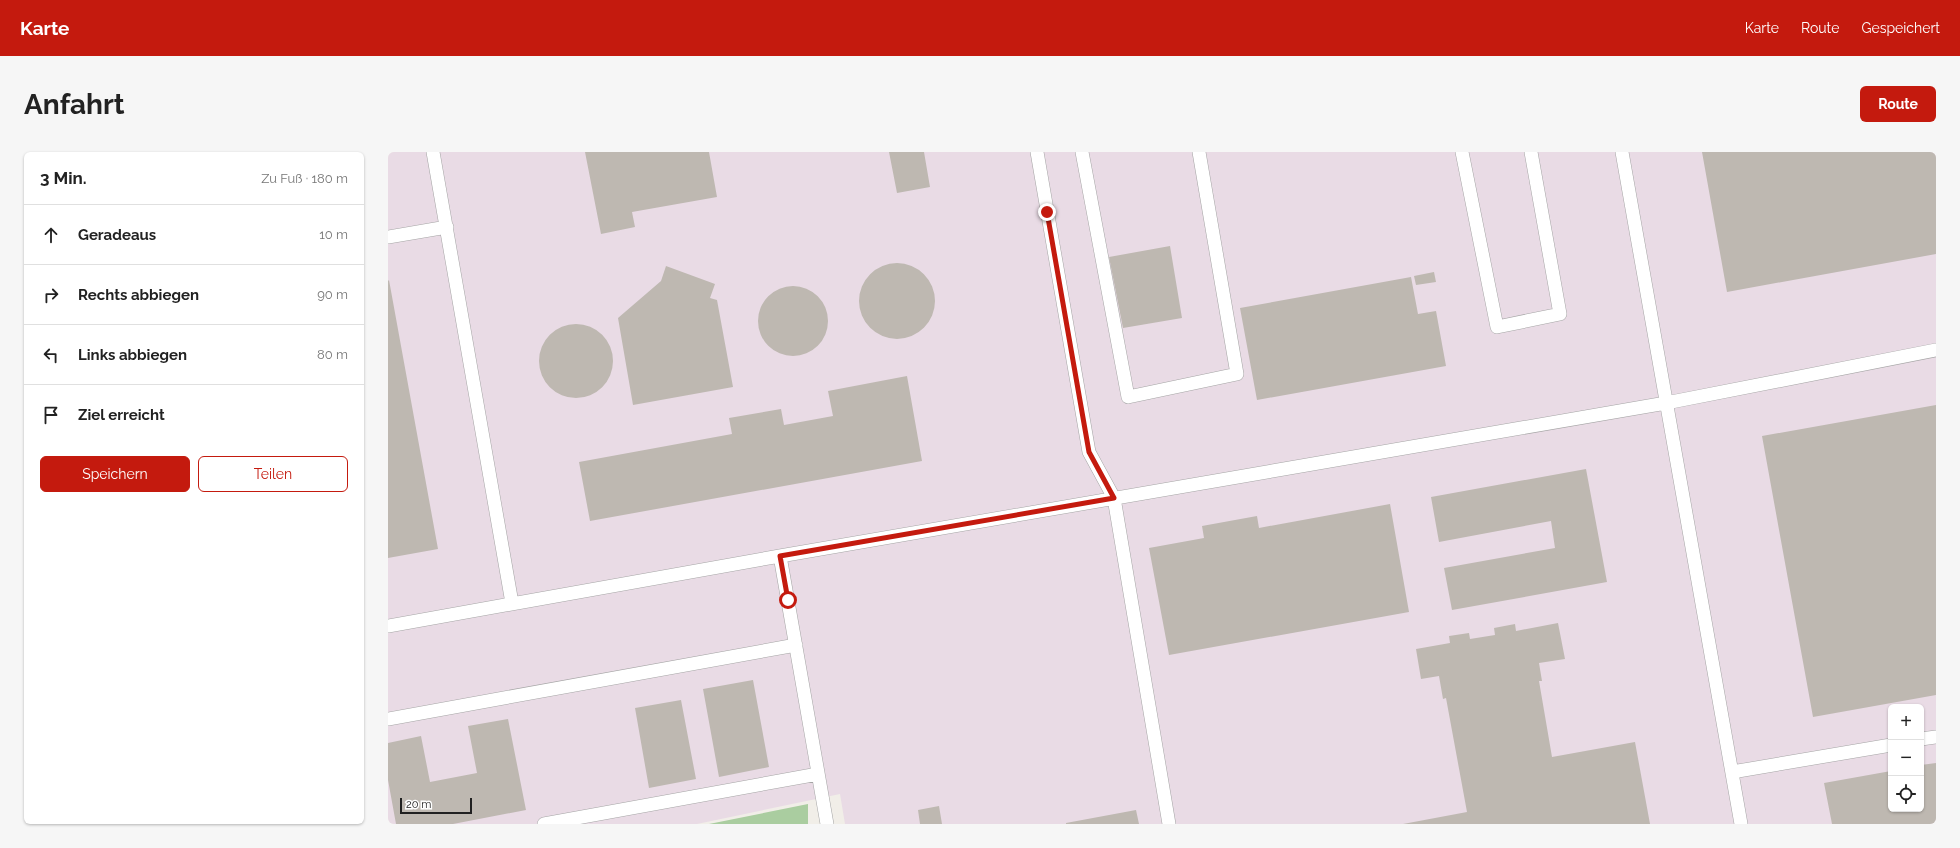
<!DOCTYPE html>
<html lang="de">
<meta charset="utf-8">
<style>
body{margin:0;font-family:Raleway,sans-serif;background:#f6f6f6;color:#222}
.controls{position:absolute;right:12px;bottom:12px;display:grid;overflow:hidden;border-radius:6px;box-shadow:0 1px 3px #0004}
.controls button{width:36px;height:36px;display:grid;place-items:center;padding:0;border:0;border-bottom:1px solid #e0e0e0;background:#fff;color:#222;font:20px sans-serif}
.scale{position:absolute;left:12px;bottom:10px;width:72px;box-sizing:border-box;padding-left:4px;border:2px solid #212121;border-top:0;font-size:11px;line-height:14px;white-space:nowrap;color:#212121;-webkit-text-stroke:3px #fff;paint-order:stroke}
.stop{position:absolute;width:12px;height:12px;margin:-9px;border:3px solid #c41a0e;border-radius:50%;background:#fff}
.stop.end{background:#c41a0e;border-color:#fff;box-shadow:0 1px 4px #0008}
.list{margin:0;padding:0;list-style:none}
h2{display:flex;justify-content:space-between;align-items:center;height:52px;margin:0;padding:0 16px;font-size:17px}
h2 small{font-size:13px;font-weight:400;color:#767676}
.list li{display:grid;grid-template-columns:26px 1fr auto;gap:12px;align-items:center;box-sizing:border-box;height:60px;padding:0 16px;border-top:1px solid #e0e0e0}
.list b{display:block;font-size:15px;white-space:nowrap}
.list em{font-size:13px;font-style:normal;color:#767676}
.actions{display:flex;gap:8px;padding:12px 16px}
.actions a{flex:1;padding:9px 0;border:1px solid #c41a0e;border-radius:6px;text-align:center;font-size:14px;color:#c41a0e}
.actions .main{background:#c41a0e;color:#fff}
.icon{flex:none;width:22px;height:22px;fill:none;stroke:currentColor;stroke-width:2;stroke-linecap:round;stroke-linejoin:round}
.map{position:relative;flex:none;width:1548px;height:672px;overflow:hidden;border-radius:6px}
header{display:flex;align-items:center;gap:24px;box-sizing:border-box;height:56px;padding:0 20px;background:#c41a0e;color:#fff}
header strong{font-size:19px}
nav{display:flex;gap:22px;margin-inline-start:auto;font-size:14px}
.intro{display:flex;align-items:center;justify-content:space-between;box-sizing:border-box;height:96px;padding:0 24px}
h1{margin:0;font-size:28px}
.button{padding:10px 18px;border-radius:6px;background:#c41a0e;color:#fff;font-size:14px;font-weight:700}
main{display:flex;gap:24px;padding:0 24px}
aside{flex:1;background:#fff;border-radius:6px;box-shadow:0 1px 3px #0004}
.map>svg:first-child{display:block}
.industrial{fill:#e9dbe5;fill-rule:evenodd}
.forest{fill:#aacda0}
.building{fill:#beb8b1}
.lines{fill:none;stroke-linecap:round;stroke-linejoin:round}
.service-casing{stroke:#a5a5a5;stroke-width:14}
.service{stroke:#fff;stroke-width:13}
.route{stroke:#c41a0e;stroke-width:5}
</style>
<header>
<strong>Karte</strong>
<nav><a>Karte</a><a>Route</a><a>Gespeichert</a></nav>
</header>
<div class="intro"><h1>Anfahrt</h1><a class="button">Route</a></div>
<main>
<aside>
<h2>3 Min.<small>Zu Fuß · 180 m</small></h2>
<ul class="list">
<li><svg class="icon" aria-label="ahead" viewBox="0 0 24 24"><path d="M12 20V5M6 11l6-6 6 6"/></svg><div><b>Geradeaus</b></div><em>10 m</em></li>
<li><svg class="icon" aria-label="right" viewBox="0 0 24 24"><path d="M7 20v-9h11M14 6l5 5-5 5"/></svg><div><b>Rechts abbiegen</b></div><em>90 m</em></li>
<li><svg class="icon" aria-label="left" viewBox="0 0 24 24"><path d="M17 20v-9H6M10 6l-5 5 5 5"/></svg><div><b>Links abbiegen</b></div><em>80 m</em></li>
<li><svg class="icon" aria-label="arrive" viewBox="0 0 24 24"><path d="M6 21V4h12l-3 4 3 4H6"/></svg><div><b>Ziel erreicht</b></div></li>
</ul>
<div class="actions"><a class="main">Speichern</a><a>Teilen</a></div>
</aside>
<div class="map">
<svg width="1548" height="672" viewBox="0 0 1548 672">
<rect width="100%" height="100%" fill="#f1eee8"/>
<!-- industrial -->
<path class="industrial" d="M0 0H1548V672H457L452 642 309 672H0ZM1503 555H1533V657H1503Z"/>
<!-- forest -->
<path class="forest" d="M420 652V672H321Z"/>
<!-- building -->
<path class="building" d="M197 0H321L329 45 244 60 247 75 213 82Z
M501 0H536L542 35 509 41Z
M1314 0H1548V102L1339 140Z
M782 94 794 166 735 176 721 105Z
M471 149a38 38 0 1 1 76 0a38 38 0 1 1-76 0Z
M278 114 327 132 322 146 329 148 345 235 245 253 230 166 273 129Z
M1046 120 1048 130 1028 133 1026 124Z
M1023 125 1030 162 1048 159 1058 214 869 248 852 156Z
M1 128 50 397 0 406V129Z
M370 169a35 35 0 1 1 70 0a35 35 0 1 1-70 0Z
M151 209a37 37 0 1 1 74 0a37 37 0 1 1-74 0Z
M519 224 534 309 202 369 191 310 344 282 341 266 393 257 396 273 445 264 440 239Z
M1548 253V543L1425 565 1374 284Z
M1198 317 1219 430 1064 458 1056 416 1167 396 1163 369 1051 390 1043 345Z
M1002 352 1021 460 781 503 761 396 816 386 814 374 869 364 871 376Z
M1170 471 1177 507 1151 511 1154 529H1151L1164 605 1247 590 1262 672H1015L1079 660 1058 546 1055 547 1051 524 1033 527 1028 497 1062 491 1061 484 1081 481 1082 487 1107 483 1106 476 1127 472 1128 479Z
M365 528 381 615 331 625 315 537Z
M293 548 308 627 261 636 247 556Z
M120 567 138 658 65 672H8L0 628V591L33 584 42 630 89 621 80 574Z
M1548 611V672H1444L1436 631 1503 619V657H1533V613Z
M551 654 554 672H532L530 658Z
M748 658 751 672H678V671Z"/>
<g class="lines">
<!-- service casing -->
<g class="service-casing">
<path id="service" d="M45 0 124 451
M649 0 701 300 726 346 781 672
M694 0 740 245 849 222 811 0
M1074 0 1109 175 1172 162 1143 0
M1234 0 1353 672
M0 85 59 75
M392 404 439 672
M0 474 392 404 1278 251 1548 198
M0 567 408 493
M1533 587 1548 585
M1344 620 1503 593
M156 672 430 622"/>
</g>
<!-- service -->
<use href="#service" class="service"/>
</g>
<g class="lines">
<!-- route -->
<path class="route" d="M400 448 392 404 726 346 701 300 659 60"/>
</g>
</svg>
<div class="controls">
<button>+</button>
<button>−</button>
<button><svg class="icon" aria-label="locate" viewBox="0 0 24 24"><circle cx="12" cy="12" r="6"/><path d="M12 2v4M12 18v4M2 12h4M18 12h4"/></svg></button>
</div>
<div class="scale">20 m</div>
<div class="stop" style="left:400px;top:448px"></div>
<div class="stop end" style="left:659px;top:60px"></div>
</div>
</main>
